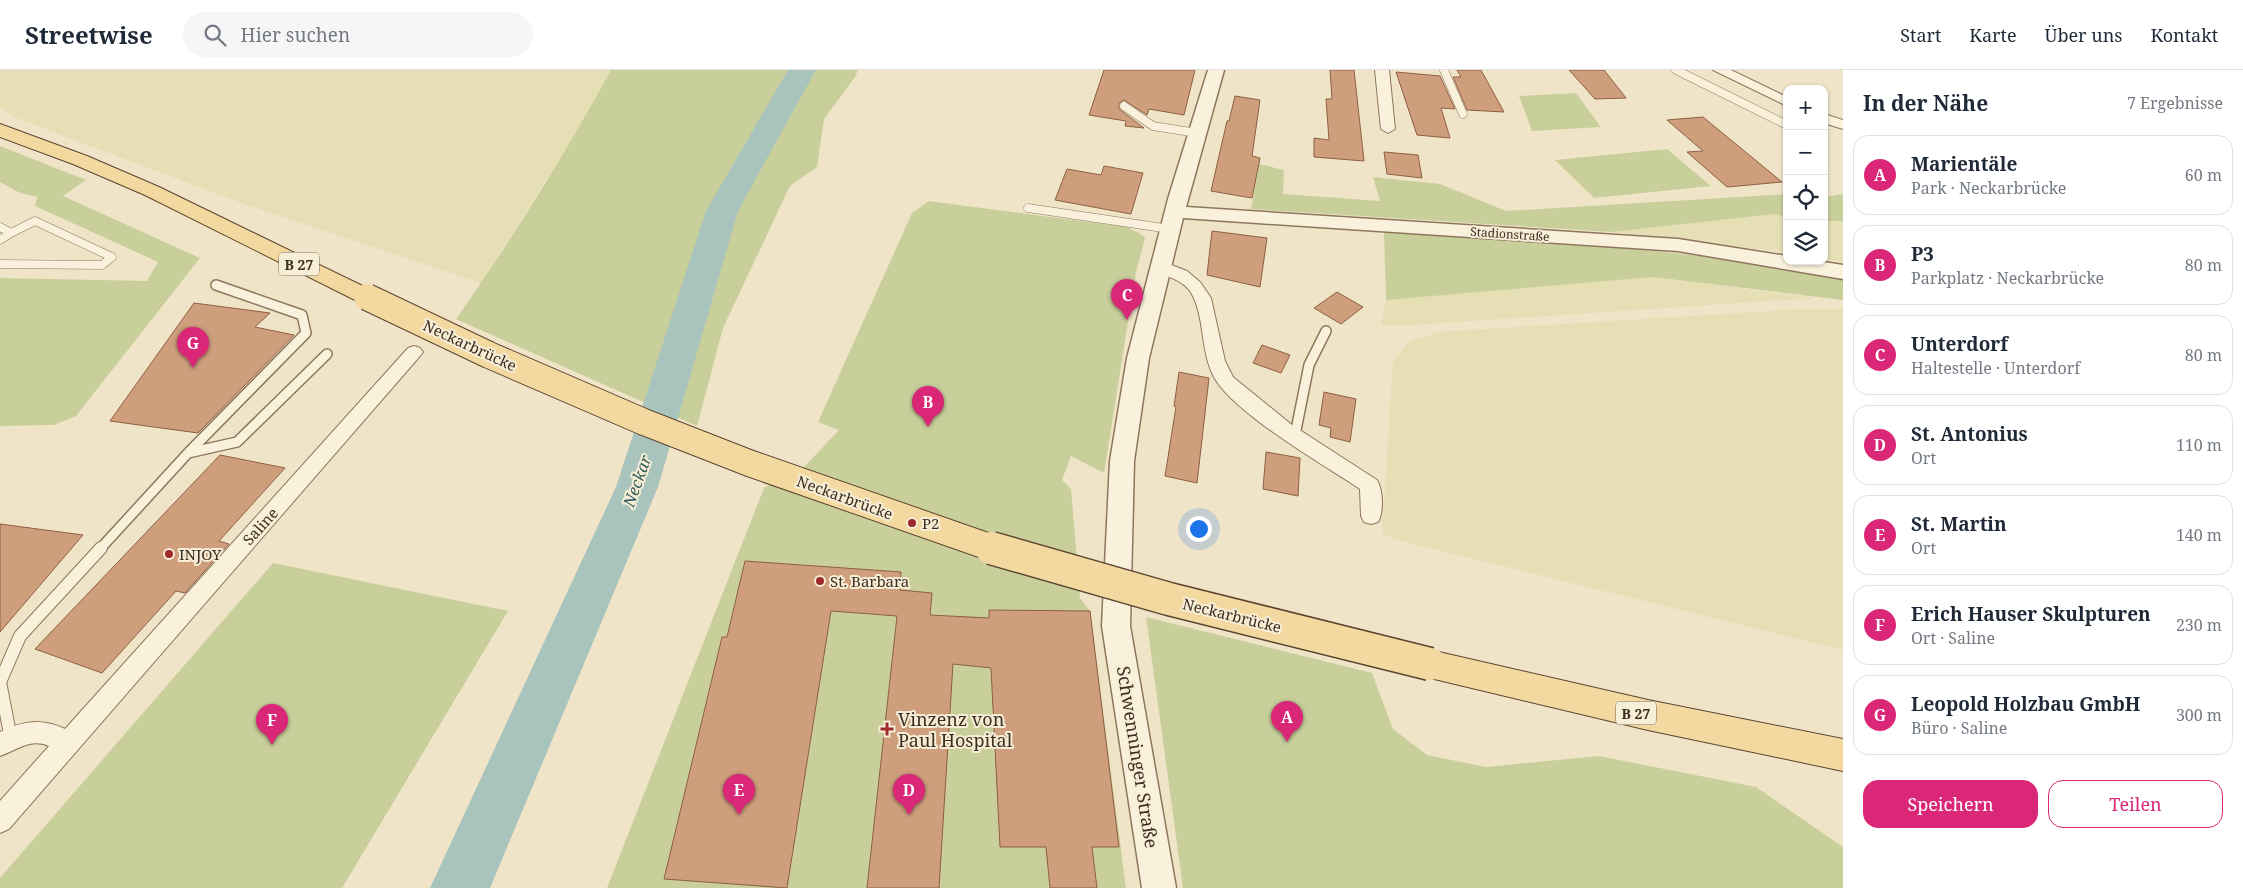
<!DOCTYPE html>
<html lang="de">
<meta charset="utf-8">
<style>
body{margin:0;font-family:"Noto Serif",serif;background:#f6f6f7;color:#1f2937}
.controls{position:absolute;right:15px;top:15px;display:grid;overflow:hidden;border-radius:10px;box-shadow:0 1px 4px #0004}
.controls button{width:45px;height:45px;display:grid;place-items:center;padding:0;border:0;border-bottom:1px solid #e0e1e3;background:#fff;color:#1f2937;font:25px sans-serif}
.you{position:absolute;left:1198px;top:458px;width:18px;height:18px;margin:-12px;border:4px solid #fff;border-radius:50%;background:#1a73e8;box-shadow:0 0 0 8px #1a73e833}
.badge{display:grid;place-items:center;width:32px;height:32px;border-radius:50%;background:#db2777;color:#fff;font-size:16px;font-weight:700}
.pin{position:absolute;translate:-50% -41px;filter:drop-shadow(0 1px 2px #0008)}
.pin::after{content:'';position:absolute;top:26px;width:18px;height:15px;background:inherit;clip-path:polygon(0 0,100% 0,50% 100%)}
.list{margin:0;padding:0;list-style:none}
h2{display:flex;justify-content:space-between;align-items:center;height:65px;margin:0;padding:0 20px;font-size:21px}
h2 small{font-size:16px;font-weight:400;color:#747a83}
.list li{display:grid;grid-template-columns:32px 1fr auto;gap:15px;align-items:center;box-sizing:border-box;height:80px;margin:0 10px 10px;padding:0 10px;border:1px solid #e0e1e3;border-radius:15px}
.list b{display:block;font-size:19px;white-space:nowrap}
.list p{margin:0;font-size:16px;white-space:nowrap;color:#747a83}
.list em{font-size:16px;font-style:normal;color:#747a83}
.actions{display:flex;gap:10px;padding:15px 20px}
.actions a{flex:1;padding:11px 0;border:1px solid #db2777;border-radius:15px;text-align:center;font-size:18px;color:#db2777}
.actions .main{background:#db2777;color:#fff}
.icon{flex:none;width:28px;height:28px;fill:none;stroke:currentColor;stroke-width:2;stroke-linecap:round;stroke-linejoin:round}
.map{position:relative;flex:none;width:1843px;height:818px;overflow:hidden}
header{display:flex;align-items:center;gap:30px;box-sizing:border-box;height:70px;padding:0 25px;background:#fff;border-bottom:1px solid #e0e1e3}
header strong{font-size:24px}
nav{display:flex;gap:28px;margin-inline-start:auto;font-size:18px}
.search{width:350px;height:45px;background:#f6f6f7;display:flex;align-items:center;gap:12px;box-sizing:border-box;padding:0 18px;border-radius:28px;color:#747a83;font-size:19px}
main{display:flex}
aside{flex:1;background:#fff}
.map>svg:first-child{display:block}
.farmland{fill:#e6deb5}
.green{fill:#c9cf9b}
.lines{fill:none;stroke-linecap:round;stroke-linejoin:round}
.river{fill:#a9c4bc;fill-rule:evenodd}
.building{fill:#cf9f7d;stroke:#8d5f41}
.service-far2-casing{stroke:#8d765c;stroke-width:9}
.service-far1-casing{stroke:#8d765c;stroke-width:12}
.service-casing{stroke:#8d765c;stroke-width:14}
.minor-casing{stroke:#8d765c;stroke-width:2}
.tertiary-casing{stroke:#8d765c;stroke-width:3}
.primary-casing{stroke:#5b4430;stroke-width:2}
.service-far2{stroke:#faf1dc;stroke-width:8}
.service-far1{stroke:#faf1dc;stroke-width:9}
.service{stroke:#faf1dc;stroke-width:12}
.minor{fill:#faf1dc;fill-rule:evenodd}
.tertiary{fill:#faf1dc;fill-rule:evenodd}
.primary{fill:#f3d9a0;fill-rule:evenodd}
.primary-bridge-far1-casing{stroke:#5b4430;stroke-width:28;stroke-linecap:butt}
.primary-bridge-casing{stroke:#5b4430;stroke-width:35;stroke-linecap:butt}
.primary-bridge-far1{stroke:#f3d9a0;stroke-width:26}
.primary-bridge{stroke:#f3d9a0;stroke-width:32}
.poi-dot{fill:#9e2a2b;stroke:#f7eed8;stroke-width:2}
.labels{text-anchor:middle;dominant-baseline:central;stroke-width:4;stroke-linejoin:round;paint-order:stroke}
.far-street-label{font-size:12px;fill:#3d2e20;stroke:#f7eed8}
.shield{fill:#f7eed8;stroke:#756857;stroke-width:1}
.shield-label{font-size:14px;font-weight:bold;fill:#3d2e20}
.street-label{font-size:15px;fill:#3d2e20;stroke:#f7eed8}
.poi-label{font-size:15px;fill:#3d2e20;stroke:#f7eed8;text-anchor:start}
.water-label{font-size:16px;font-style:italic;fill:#2f5d5a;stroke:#f7eed8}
.near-poi-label{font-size:18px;fill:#3d2e20;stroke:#f7eed8;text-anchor:start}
.near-street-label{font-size:18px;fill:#3d2e20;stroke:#f7eed8}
</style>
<header>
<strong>Streetwise</strong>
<div class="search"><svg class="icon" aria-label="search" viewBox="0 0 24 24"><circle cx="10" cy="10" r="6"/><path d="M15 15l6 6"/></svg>Hier suchen</div>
<nav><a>Start</a><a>Karte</a><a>Über uns</a><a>Kontakt</a></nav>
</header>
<main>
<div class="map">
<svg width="1843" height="818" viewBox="0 0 1843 818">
<rect width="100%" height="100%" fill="#f0e4c8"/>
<!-- farmland -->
<path class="farmland" d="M0 0H611L585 48 481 213 244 134 14 47 0 36Z
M1774 144 1787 147V182L1611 162Z
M1824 151H1843V192L1824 189Z
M1653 207 1815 228 1412 255H1381L1386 230Z
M1805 239H1843V580L1394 469 1382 463 1393 291 1409 272 1438 262Z"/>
<!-- green -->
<path class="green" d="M611 0H858L855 7 824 49 817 97 790 116 723 258 697 356 456 249C512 169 564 86 611 0Z
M1576 23 1601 57 1532 61 1519 26Z
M0 76 86 110 63 126 200 188 76 346 54 355 0 356V208L147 211 158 192 35 136 37 127 20 123 0 112Z
M1667 79 1711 116 1594 128 1555 90Z
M1259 94 1284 100 1283 124 1380 131 1373 107 1440 114 1506 141 1787 124V147L1774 144 1611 162 1251 139Z
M1843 124V151H1824V127Z
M929 131 1126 157 1139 163 1145 168 1136 202 1104 403 1071 386 1062 410 1071 419 1080 528 1090 541 1126 818H607L764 418 804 397 839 360 818 352 912 143Z
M1384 162C1536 173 1693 177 1843 209V230L1653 207 1386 230Z
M273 493 508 541 342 818H0V808Z
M1146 547 1372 603 1393 659 1427 685 1486 697 1599 686 1756 717 1843 777V818H1183Z"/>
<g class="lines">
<!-- river -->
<path class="river" d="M788 0H816L738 141 658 417 490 818H430L616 417 706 141Z"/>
</g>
<!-- building -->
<path class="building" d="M1104 0H1195L1184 45 1149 39 1147 45 1124 30 1119 33V39L1144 58 1125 56 1126 51 1089 45Z
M1330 0H1354L1364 91 1314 87V68L1329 70 1326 29H1332Z
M1457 0H1481L1504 42 1467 40 1453 7H1461Z
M1569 0H1604L1626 28 1595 29Z
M1396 2 1440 6 1455 39 1441 38 1450 68 1417 65Z
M1235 26 1260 30 1252 86 1260 88 1252 128 1211 121 1227 51H1229Z
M1703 47 1782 112 1727 117 1687 82 1703 81 1667 50Z
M1384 82 1418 85 1422 108 1387 104Z
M1104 96 1143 103 1131 144 1055 130 1067 99 1101 105Z
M1212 161 1267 168 1260 217 1207 205Z
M1337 222 1363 237 1341 254 1314 238Z
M194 233 270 243 255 257 294 265 198 363 110 351Z
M1262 275 1290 285 1281 303 1253 293Z
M1179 302 1209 308 1197 413 1165 406 1176 337 1174 336Z
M1324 322 1356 329 1350 372 1330 367 1331 358 1319 355Z
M1266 382 1300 388 1298 426 1263 419Z
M220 385 285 398 219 471 229 474 185 523 176 521 102 603 35 579Z
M0 454 83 465 0 562Z
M745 491 901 502 900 520 932 523 930 545 989 548V540L1090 541 1119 777H1092L1097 818H1050L1046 777H1000L991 598 953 594 939 818H867L897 546 831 541 787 818 664 809 722 567H727Z"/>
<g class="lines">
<!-- service-far2 casing -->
<g class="service-far2-casing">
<path id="service-far2" d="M1444 0 1463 44
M1676 0 1787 55
M1124 36 1153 56 1197 63
M1028 138 1170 159
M0 157 11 163 35 151 112 187 102 195 0 194
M0 170 11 163"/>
</g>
<!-- service-far1 casing -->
<g class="service-far1-casing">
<path id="service-far1" d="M1295 365 1309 295 1326 261
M189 382 306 263 302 245 216 215
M100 479 188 383 237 372 327 284"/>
</g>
<!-- service casing -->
<g class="service-casing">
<path id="service" d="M0 612 20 566 101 478
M0 612 11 669"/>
</g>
<!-- minor casing -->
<g class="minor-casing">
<path id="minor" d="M1375 0H1389L1395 59 1388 63 1381 59Z
M1713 0H1731L1787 27V36Z
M1824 44 1843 50V59L1824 53Z
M1161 191 1187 201 1200 212 1211 228 1225 291 1233 307 1292 355 1377 410C1383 420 1384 442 1378 452L1371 454 1364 452 1361 446 1360 419C1324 395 1230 341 1213 305 1200 279 1205 244 1190 221 1180 207 1160 207 1153 196L1155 192Z
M414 276 420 278 423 282 420 286 9 759 0 763V731L49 676C31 668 17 680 0 686V662C23 651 41 648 65 659L408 278Z"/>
</g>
<!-- tertiary casing -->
<g class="tertiary-casing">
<path id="tertiary" d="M1208 0H1224L1186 137 1678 169 1787 186V191H1817L1843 195V209L1678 181 1183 148 1149 288 1134 391 1130 556 1176 818H1142L1102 556 1110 391 1127 288 1168 129Z"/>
</g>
<!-- primary casing -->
<g class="primary-casing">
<path id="primary" d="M0 54 87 86 159 117 375 222 379 227 375 232 367 235 359 232 145 125 73 94 0 67Z
M1430 580 1648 630 1843 669V701L1648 660 1430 608 1419 604 1414 594 1419 584Z"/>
</g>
<!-- service-far2 -->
<use href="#service-far2" class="service-far2"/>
<!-- service-far1 -->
<use href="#service-far1" class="service-far1"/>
<!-- service -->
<use href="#service" class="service"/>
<!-- minor -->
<use href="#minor" class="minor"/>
<!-- tertiary -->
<use href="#tertiary" class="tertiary"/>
<!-- primary -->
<use href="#primary" class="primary"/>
<!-- primary-bridge-far1 casing -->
<g class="primary-bridge-far1-casing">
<path id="primary-bridge-far1" d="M367 227 489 285 644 352 749 393 995 479"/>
</g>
<!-- primary-bridge casing -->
<g class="primary-bridge-casing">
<path id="primary-bridge" d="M991 478 1169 529 1430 594"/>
</g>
<!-- primary-bridge-far1 -->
<use href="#primary-bridge-far1" class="primary-bridge-far1"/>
<!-- primary-bridge -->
<use href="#primary-bridge" class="primary-bridge"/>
</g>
<!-- markers -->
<g class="poi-dot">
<circle cx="912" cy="453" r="5"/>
<circle cx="169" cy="484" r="5"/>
<circle cx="820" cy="511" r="5"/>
<path d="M884.5 651.5h5v5h5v5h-5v5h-5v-5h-5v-5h5z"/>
</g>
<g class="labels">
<!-- far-street labels -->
<g class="far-street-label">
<text transform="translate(1510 164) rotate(4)">Stadionstraße</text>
</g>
<!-- shield labels -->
<g class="shield">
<rect x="279" y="182.5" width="40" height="23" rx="4"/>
<rect x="1616" y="631.5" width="40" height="23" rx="4"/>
</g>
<g class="shield-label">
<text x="299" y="194">B 27</text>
<text x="1636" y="643">B 27</text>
</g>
<!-- street labels -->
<g class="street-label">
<text transform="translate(470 275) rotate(25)">Neckarbrücke</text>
<text transform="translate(845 427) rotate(20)">Neckarbrücke</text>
<text transform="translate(260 456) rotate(-48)">Saline</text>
<text transform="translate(1232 545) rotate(14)">Neckarbrücke</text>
</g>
<!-- poi labels -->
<g class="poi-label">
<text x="922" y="453">P2</text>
<text x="179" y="484">INJOY</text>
<text x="830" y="511">St. Barbara</text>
</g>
<!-- water labels -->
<g class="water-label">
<text transform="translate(637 411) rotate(-70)">Neckar</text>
</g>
<!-- near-poi labels -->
<g class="near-poi-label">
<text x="898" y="649">Vinzenz von<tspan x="898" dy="21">Paul Hospital</tspan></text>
</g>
<!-- near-street labels -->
<g class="near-street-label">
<text transform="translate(1138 687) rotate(81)">Schwenninger Straße</text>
</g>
</g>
</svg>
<div class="controls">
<button>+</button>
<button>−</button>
<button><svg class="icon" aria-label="locate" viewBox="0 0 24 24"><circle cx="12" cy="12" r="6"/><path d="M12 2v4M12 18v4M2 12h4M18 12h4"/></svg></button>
<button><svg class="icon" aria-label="layers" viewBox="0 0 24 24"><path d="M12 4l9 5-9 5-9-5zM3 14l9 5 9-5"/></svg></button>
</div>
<div class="you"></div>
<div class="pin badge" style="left:1287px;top:672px">A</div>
<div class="pin badge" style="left:928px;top:357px">B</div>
<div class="pin badge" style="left:1127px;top:250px">C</div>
<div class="pin badge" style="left:909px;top:745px">D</div>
<div class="pin badge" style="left:739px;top:745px">E</div>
<div class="pin badge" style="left:272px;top:675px">F</div>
<div class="pin badge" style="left:193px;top:298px">G</div>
</div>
<aside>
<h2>In der Nähe<small>7 Ergebnisse</small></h2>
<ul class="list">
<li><span class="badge">A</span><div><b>Marientäle</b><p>Park · Neckarbrücke</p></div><em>60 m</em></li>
<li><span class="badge">B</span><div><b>P3</b><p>Parkplatz · Neckarbrücke</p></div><em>80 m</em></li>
<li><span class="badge">C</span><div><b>Unterdorf</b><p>Haltestelle · Unterdorf</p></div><em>80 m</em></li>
<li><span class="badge">D</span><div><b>St. Antonius</b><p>Ort</p></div><em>110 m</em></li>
<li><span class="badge">E</span><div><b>St. Martin</b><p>Ort</p></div><em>140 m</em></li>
<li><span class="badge">F</span><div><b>Erich Hauser Skulpturen</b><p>Ort · Saline</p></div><em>230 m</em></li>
<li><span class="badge">G</span><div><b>Leopold Holzbau GmbH</b><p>Büro · Saline</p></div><em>300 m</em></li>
</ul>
<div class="actions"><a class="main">Speichern</a><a>Teilen</a></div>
</aside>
</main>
